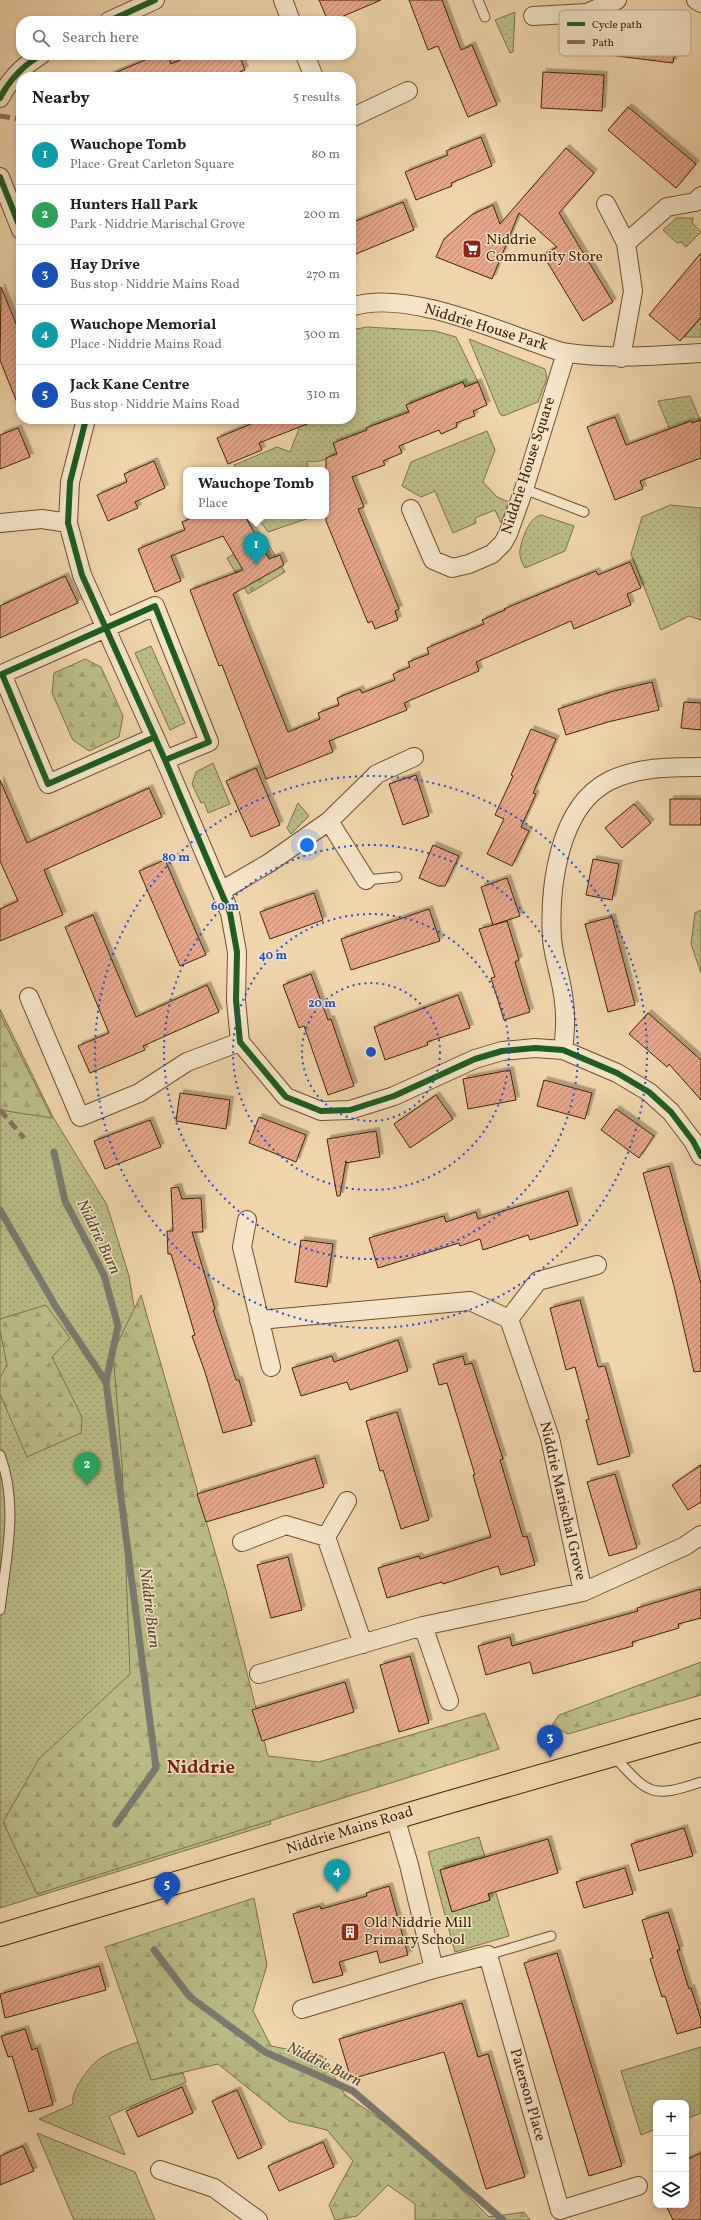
<!DOCTYPE html>
<meta charset="utf-8">
<style>
body{margin:0;font-family:Vollkorn,serif;background:#f2f2f2;color:#202124}
.controls{position:absolute;right:12px;bottom:12px;display:grid;overflow:hidden;border-radius:8px;box-shadow:0 2px 6px #0003}
.controls button{width:36px;height:36px;display:grid;place-items:center;padding:0;border:0;border-bottom:1px solid #e0e0e0;background:#fff;color:#202124;font:20px sans-serif}
.you{position:absolute;left:307px;top:845px;width:14px;height:14px;margin:-10px;border:3px solid #fff;border-radius:50%;background:#1a73e8;box-shadow:0 0 0 6px #1a73e833}
.badge{display:grid;place-items:center;width:26px;height:26px;border-radius:50%;background:#8f2418;color:#fff;font-size:13px;font-weight:700}
.pin{position:absolute;translate:-50% -33px;filter:drop-shadow(0 1px 2px #0008)}
.pin::after{content:'';position:absolute;top:21px;width:14px;height:12px;background:inherit;clip-path:polygon(0 0,100% 0,50% 100%)}
.popup{position:absolute;left:183px;top:467px;width:146px;height:52px;box-sizing:border-box;display:grid;place-content:center;border-radius:8px;background:#fff;filter:drop-shadow(0 1px 3px #0005);font-size:13px;white-space:nowrap;color:#757577}
.popup b{font-size:15px;color:#202124}
.popup::after{content:'';position:absolute;left:50%;top:100%;margin-left:-8px;border:8px solid transparent;border-top-color:#fff}
.list{margin:0;padding:0;list-style:none}
h2{display:flex;justify-content:space-between;align-items:center;height:52px;margin:0;padding:0 16px;font-size:17px}
h2 small{font-size:13px;font-weight:400;color:#757577}
.list li{display:grid;grid-template-columns:26px 1fr auto;gap:12px;align-items:center;box-sizing:border-box;height:60px;padding:0 16px;border-top:1px solid #e0e0e0}
.list b{display:block;font-size:15px;white-space:nowrap}
.list p{margin:0;font-size:13px;white-space:nowrap;color:#757577}
.list em{font-size:13px;font-style:normal;color:#757577}
.icon{flex:none;width:22px;height:22px;fill:none;stroke:currentColor;stroke-width:2;stroke-linecap:round;stroke-linejoin:round}
.map{position:relative;flex:none;width:701px;height:2220px;overflow:hidden}
.search{position:absolute;background:#fff;box-shadow:0 2px 6px #0003;left:16px;top:16px;width:340px;height:44px;display:flex;align-items:center;gap:10px;box-sizing:border-box;padding:0 14px;border-radius:16px;color:#757577;font-size:15px}
.panel{position:absolute;background:#fff;box-shadow:0 2px 6px #0003;left:16px;top:72px;width:340px;height:352px;border-radius:16px}
.map>svg:first-child{display:block}
.green{fill:url(#green-dots);stroke:#7e7048;fill-rule:evenodd}
.forest{fill:url(#forest-firs);stroke:#7e7048}
.cemetery{fill:url(#cemetery-stones);stroke:#7e7048}
.lines{fill:none;stroke-linecap:round;stroke-linejoin:round}
.stream{stroke:#7a7b70;stroke-width:7}
.building{fill:url(#building-hatch);stroke:#402307;filter:url(#shadow)}
.lane-casing{stroke:#6c5030;stroke-width:11}
.street-casing{stroke:#6c5030;stroke-width:20}
.primary-casing{stroke:#402307;stroke-width:24}
.lane{stroke:#f5e4c9;stroke-width:9}
.street{stroke:#f5e4c9;stroke-width:18}
.primary{stroke:#f0d5ac;stroke-width:22}
.quiet{stroke:#8d6e63;stroke-width:5;stroke-dasharray:10 5;stroke-linecap:butt}
.cycleway-casing{stroke:#f5e4c9;stroke-width:8}
.cycleway{stroke:#1b5e20;stroke-width:6}
.ring{fill:none;stroke:#1d4ed8;stroke-width:2;stroke-dasharray:2 4}
.labels{text-anchor:middle;dominant-baseline:central;stroke-width:3;stroke-linejoin:round;paint-order:stroke}
.poi-label{font-size:15px;fill:#402307;stroke:#f5e4c9;text-anchor:start}
.street-label{font-size:15px;fill:#402307;stroke:#f5e4c9}
.water-label{font-size:16px;font-style:italic;fill:#584833;stroke:#f5e4c9}
.district-label{font-size:19px;font-weight:bold;fill:#7a1f14;stroke:#f5e4c9}
.key{fill:#f5e4c9;stroke:#bfaa8f;stroke-width:1}
.key-label{font-size:11px;fill:#402307}
.centre{fill:#1d4ed8;stroke:#f5e4c9;stroke-width:2}
.ring-label{font-size:12px;text-anchor:middle;font-weight:bold;fill:#1d4ed8;stroke:#f5e4c9;stroke-width:3;stroke-linejoin:round;paint-order:stroke}
</style>
<div class="map">
<svg width="701" height="2220" viewBox="0 0 701 2220">
<defs>
<pattern id="green-dots" width="8" height="8" patternUnits="userSpaceOnUse"><rect width="8" height="8" fill="#bbbd88"/><path d="M2 2h.1M6 6h.1" fill="none" stroke="#a2a274" stroke-width="1.8" stroke-linecap="round"/></pattern>
<pattern id="forest-firs" width="22" height="20" patternUnits="userSpaceOnUse"><rect width="22" height="20" fill="#bbbd88"/><path d="M5 1l3.5 6h-7zM16 11l3.5 6h-7z" fill="#a2a274"/></pattern>
<pattern id="cemetery-stones" width="16" height="16" patternUnits="userSpaceOnUse"><rect width="16" height="16" fill="#bbbd88"/><path d="M2 7V4a2 2 0 0 1 4 0v3zM10 15v-3a2 2 0 0 1 4 0v3z" fill="#a2a274"/></pattern>
<pattern id="building-hatch" width="6" height="6" patternUnits="userSpaceOnUse"><rect width="6" height="6" fill="#e5a78d"/><path d="M-1 1l2-2M0 6l6-6M5 7l2-2" fill="none" stroke="#bb8871"/></pattern>
<filter id="shadow"><feDropShadow dx="3.5" dy="-3.5" stdDeviation="0" flood-color="#0004"/></filter>
</defs>
<rect width="100%" height="100%" fill="#f0d5ac"/>
<filter id="stains"><feTurbulence type="fractalNoise" baseFrequency=".005" numOctaves="4"/><feColorMatrix values="0 0 0 0 .2 0 0 0 0 .09 0 0 0 0 .02 0 0 0 .5 -.17"/></filter>
<radialGradient id="worn" r=".72"><stop offset=".6" stop-color="#630" stop-opacity="0"/><stop offset="1" stop-color="#630" stop-opacity=".3"/></radialGradient>
<!-- green -->
<path class="green" d="M515 12 513 52 510 53 495 20Z
M676 218H693L692 223 701 232 686 247 681 242 677 243 663 230Z
M701 317V337H684Z
M367 327 435 331 456 337 478 382 465 387 463 382 406 405 409 412 367 428 370 437C354 445 324 466 307 461L308 470H237L234 465 277 447 290 452 299 429 295 419H351V330Z
M469 339 545 369 547 378 538 402 503 416 500 414Z
M690 396 700 420 691 423 690 421 670 430 658 401Z
M487 431 495 450 483 482 497 497 509 502 501 523 495 510 475 518 476 523 453 533 435 491 421 497 402 486 411 462Z
M670 505 701 508V620L689 616 661 630 631 554 642 517Z
M541 515 574 526 565 551 525 568C522 563 519 556 520 550 522 538 529 518 541 515Z
M256 516H315L268 532Z
M151 646 185 723 170 730 135 653Z
M213 763 230 804 208 813 204 802 201 803 192 784 196 772Z
M298 803 309 816 291 834 287 828Z
M701 910V973L691 944 695 913Z
M0 1009 53 1117 107 1205 129 1276 153 1420 217 1665 271 1824 0 1908Z
M479 1837 509 1936 455 1952 428 1852ZM477 1859 490 1900 452 1911 440 1870Z
M138 2042 151 2080 183 2073 186 2082 109 2116 125 2155 39 2119 73 2104C70 2090 92 2062 104 2056 114 2050 127 2046 138 2042Z
M701 2047V2113L686 2119V2103H656V2129L641 2135 621 2071Z
M37 2133 135 2172 155 2220H74Z"/>
<!-- forest -->
<path class="forest" d="M85 659 101 667 123 716 119 737 89 751 73 740 71 736 52 693 54 673Z
M0 1014 52 1118 0 1110Z
M141 1295 226 1590 268 1756 319 1762 485 1713 499 1749 37 1894 3 1822 39 1759 130 1674 122 1464 113 1352Z
M46 1305 70 1338 52 1357 82 1417 81 1433 27 1457 0 1394V1378L7 1365 0 1330V1319Z
M701 1662V1695L568 1734 552 1725 559 1715Z
M254 1898 267 1965 253 2011 271 2046 322 2056 345 2095 419 2146 489 2217 524 2212 530 2220H415V2204L388 2185 357 2216 335 2220 329 2205 353 2161 327 2130 289 2121 218 2064 151 2080 105 1947Z"/>
<!-- cemetery -->
<path class="cemetery" d="M264 537 285 572 248 594 227 558Z"/>
<g class="lines">
<!-- stream -->
<path class="stream" d="M54 1152 65 1201 104 1275 118 1326 106 1382 156 1768 116 1824
M0 1210 56 1307 106 1382
M154 1950 190 1997 265 2052 353 2091 503 2220"/>
</g>
<!-- building -->
<path class="building" d="M319 0H381L332 21H328Z
M409 0H442L461 50 472 45 497 105 468 117 438 46 428 50Z
M613 26 677 34 673 63 609 55Z
M157 55H168L171 64 192 55H239L245 70 227 77H105Z
M543 72 604 75 602 111 541 108Z
M628 107 696 164 676 188 608 130Z
M481 137 492 166 451 183 452 186 416 200 405 172 448 155 446 151Z
M566 148 594 173 559 213 613 302 583 321 543 255 557 247 519 213 492 279 436 257 444 239 473 214 493 205 500 224Z
M403 202 414 230 351 256V223Z
M701 253V317L680 341 649 315Z
M1 287 21 336 20 410 0 360Z
M463 382 465 387 478 382 487 405 473 411 475 416 456 423 457 427 441 434 439 430 399 446 402 453 383 461 385 465 352 477 364 507 358 509 399 609 395 611 398 620 375 629 372 621 368 623 326 521V458L337 454 333 443 367 430 366 428 409 412 406 405Z
M615 417 626 445 691 421 692 423 701 420V458L640 481 643 489 615 500 587 427Z
M249 419H316L317 420 259 443 262 450 228 464 217 438 251 424Z
M18 428 30 457 0 469V435Z
M154 461 165 488 135 502 138 508 108 521 97 495 127 482 124 474Z
M196 516H245L269 559 280 555 284 565 233 594 288 732 320 719 318 713 339 705 337 698 360 689 362 693 395 680 393 674 410 667 408 662 429 654 427 648 484 624 482 620 505 610 504 609 576 579 596 571 598 575 630 562 641 588 627 594 631 605 574 629 571 621 476 662 479 671 404 703 407 710 329 741 333 752 266 779 222 665 219 666 190 590 243 570 223 536 171 556 181 581 155 592 138 549 185 530 182 522Z
M65 576 78 603 0 638V606Z
M652 682 659 710 608 722 566 735 558 709 614 691Z
M684 702 701 703V730L681 728Z
M531 729 556 739 533 793 536 794 521 827 529 831 512 866 487 854 504 819 495 815 513 776 511 775Z
M256 768 280 825 251 837 226 781Z
M416 775 429 816 403 825 389 784Z
M0 780 27 843 149 788 162 817 44 870 63 915 0 941V909L18 901 0 861Z
M670 799H701V825H670Z
M634 804 651 823 622 848 605 828Z
M433 845 459 856 445 886H438L419 878Z
M593 859 619 864 612 900 586 895Z
M165 860 206 955 180 966 139 871Z
M507 878 520 916 493 925 481 887Z
M314 893 323 920 270 939 260 912Z
M429 909 440 941 351 970 341 939Z
M93 915 136 1017 207 985 219 1012 143 1046 145 1050 90 1073 78 1046 109 1033 65 927Z
M612 917 635 1005 608 1012 585 924Z
M507 921 519 960 515 962 530 1012 504 1020 491 978 495 977 479 929Z
M311 974 328 1020 331 1019 354 1086 328 1095 304 1026 299 1028 283 985Z
M458 995 470 1028 427 1042 428 1045 385 1060 374 1027Z
M648 1013 701 1060V1100L669 1064 667 1067 629 1034Z
M510 1070 516 1100 468 1109 463 1079Z
M544 1080 592 1093 585 1119 537 1106Z
M180 1093 230 1100 226 1129 176 1121Z
M436 1095 453 1119 410 1148 394 1124Z
M616 1109 654 1136 639 1158 601 1130Z
M259 1117 306 1135 296 1162 249 1143Z
M150 1120 161 1147 105 1169 94 1141Z
M376 1131 380 1157 346 1163V1161L340 1196H337L327 1139Z
M669 1166 701 1284V1371L694 1372 674 1286 643 1173Z
M178 1187 182 1199 201 1198 203 1232H192L215 1309 213 1310 236 1380H239L252 1425 223 1433 205 1372 192 1336 195 1335 171 1254H168L167 1231H173L171 1188Z
M568 1191 578 1225 530 1240 528 1235 483 1250 480 1239 460 1246 459 1243 378 1268 369 1238 444 1216 446 1222 476 1212 478 1219Z
M301 1240 333 1244 327 1287 295 1282Z
M580 1300 598 1367 605 1366 630 1456 598 1465 586 1420 589 1419 575 1367 566 1370 550 1308Z
M398 1340 408 1371 350 1390 347 1382 301 1396 292 1368 332 1356 334 1362Z
M463 1356 465 1365 472 1363 503 1459 500 1460 523 1537 527 1536 535 1565 501 1575 498 1566 443 1584 442 1582 387 1598 378 1568 419 1556 420 1559 491 1537 473 1475H475L447 1383 439 1385 433 1364Z
M397 1412 429 1520 401 1529 383 1470 380 1471 366 1421Z
M315 1458 324 1487 206 1522 197 1494Z
M701 1465V1502L688 1510 672 1485Z
M615 1474 637 1548 609 1556 587 1482Z
M288 1557 302 1610 271 1618 257 1565Z
M701 1589V1618L678 1624 679 1628 632 1642 633 1646 533 1674 530 1662 486 1675 478 1646 510 1637 512 1646 638 1611 637 1608Z
M410 1656 429 1723 399 1732 380 1665Z
M345 1682 354 1712 262 1741 252 1710Z
M684 1828 693 1856 639 1871 631 1844Z
M548 1839 558 1873 488 1894 490 1900 452 1912 440 1870Z
M625 1868 633 1894 584 1908 576 1882Z
M389 1886 408 1955 380 1963 377 1951 339 1962 343 1975 313 1983 293 1914 320 1906 321 1909 367 1896 366 1893Z
M668 1912 680 1950H677L683 1970 689 1989 691 1988 701 2019V2027L677 2034 665 1996 662 1997 650 1959 653 1958 642 1920Z
M557 1953 622 2166 589 2176 524 1963Z
M99 1966 106 1990 5 2018 0 1994Z
M462 2003 478 2057 488 2054 525 2177 486 2189 444 2052 351 2079 339 2039Z
M25 2029 32 2050 37 2048 53 2105 29 2112 12 2056 8 2057 1 2036Z
M182 2087 193 2113 138 2137 126 2111Z
M237 2090 262 2148 238 2159 212 2101Z
M323 2142 334 2167 279 2191 268 2166Z
M23 2146 34 2171 0 2185V2156Z
M701 2153V2220H673L666 2205H686V2160Z"/>
<g class="lines">
<!-- lane casing -->
<g class="lane-casing">
<path id="lane" d="M478 0 485 17
M524 489 584 512
M366 880 397 877
M0 1455C19 1505 6 1558 0 1610
M614 1756C648 1794 651 1799 701 1782
M488 1955 551 1936"/>
</g>
<!-- street casing -->
<g class="street-casing">
<path id="street" d="M283 0 291 21
M696 0 701 3
M533 16 587 13 617 0
M109 21 155 0
M305 55 314 77
M0 98C10 79 22 66 41 55
M351 118 408 91
M0 177 21 230
M606 204 626 243 633 291 621 358
M626 243 667 207 695 202 701 196
M351 307C400 290 482 324 530 341 542 345 555 351 568 353 612 359 656 356 701 353
M86 419 70 482 68 523 82 575 165 760 230 913 237 952 236 1000 240 1042
M411 509 433 560 452 568 469 564 492 554 503 543 508 534 524 489 566 353
M0 523 42 519 68 523
M155 737 48 784 2 674 155 606 209 742 165 760
M329 821 377 774 414 757
M221 891 269 863 329 821 366 880
M29 997 80 1117 139 1093 187 1062 240 1042
M240 1042 286 1097 321 1111 350 1110 394 1096 475 1059 502 1051 535 1048 563 1050 617 1073 649 1092 671 1112 693 1141 701 1156
M563 1050C565 1034 566 1017 564 1002 562 980 554 960 552 939 549 888 558 807 609 781 637 767 670 767 701 767
M247 1220 242 1247 271 1367
M509 1319 538 1281 597 1265
M259 1320 470 1301 509 1319 550 1438 583 1592
M347 1501 326 1537 363 1644
M242 1542 286 1525 326 1537
M423 1626 449 1701
M259 1674 423 1626 583 1592 685 1546 701 1535
M395 1817 409 1865 434 1969
M302 2009 434 1969 488 1955 560 2210 638 2186
M160 2170 214 2188 258 2220"/>
</g>
<!-- primary casing -->
<g class="primary-casing">
<path id="primary" d="M0 1935 446 1803 701 1730"/>
</g>
<!-- lane -->
<use href="#lane" class="lane"/>
<!-- street -->
<use href="#street" class="street"/>
<!-- primary -->
<use href="#primary" class="primary"/>
<!-- quiet -->
<path class="quiet" d="M0 116 21 119
M0 1110 24 1138"/>
<!-- cycleway casing -->
<g class="cycleway-casing">
<path id="cycleway" d="M109 21 155 0
M0 98C10 79 22 66 41 55
M0 177 21 230
M86 419 70 482 68 523 82 575 165 760 230 913 237 952 236 1000 240 1042 286 1097 321 1111 350 1110 394 1096 475 1059 502 1051 535 1048 563 1050 617 1073 649 1092 671 1112 693 1141 701 1156
M155 737 48 784 2 674 155 606 209 742 165 760"/>
</g>
<!-- cycleway -->
<use href="#cycleway" class="cycleway"/>
</g>
<!-- distance rings -->
<g class="ring">
<circle cx="371" cy="1052" r="69"/>
<circle cx="371" cy="1052" r="138"/>
<circle cx="371" cy="1052" r="207"/>
<circle cx="371" cy="1052" r="276"/>
</g>
<!-- icons -->
<defs>
<g id="supermarket-square" transform="scale(1)"><rect x="-9" y="-9" width="18" height="18" rx="4" fill="#8f2418" stroke="#f5e4c9"/><path d="M-6-5.5h2.5l.6 2H6L4.5 2H-2.5L-4.4-4H-6ZM-1.5 3.2a1.3 1.3 0 1 0 .1 0ZM3 3.2a1.3 1.3 0 1 0 .1 0Z" fill="#fff"/></g>
<g id="building-square" transform="scale(1)"><rect x="-9" y="-9" width="18" height="18" rx="4" fill="#8f2418" stroke="#f5e4c9"/><path d="M-4-6H4V6H1V3H-1V6H-4ZM-2.5-4.3h1.7v1.8h-1.7ZM.8-4.3h1.7v1.8H.8ZM-2.5-1h1.7V.8h-1.7ZM.8-1h1.7V.8H.8Z" fill="#fff"/></g>
</defs>
<g fill-rule="evenodd">
<use href="#supermarket-square" x="472" y="249"/>
<use href="#building-square" x="350" y="1932"/>
</g>
<g class="labels">
<!-- poi labels -->
<g class="poi-label">
<text x="486" y="240">Niddrie<tspan x="486" dy="17">Community Store</tspan></text>
<text x="364" y="1923">Old Niddrie Mill<tspan x="364" dy="17">Primary School</tspan></text>
</g>
<!-- street labels -->
<g class="street-label">
<text transform="translate(486 328) rotate(17)">Niddrie House Park</text>
<text transform="translate(529 466) rotate(-72)">Niddrie House Square</text>
<text transform="translate(562 1501) rotate(77)">Niddrie Marischal Grove</text>
<text transform="translate(350 1831) rotate(-17)">Niddrie Mains Road</text>
<text transform="translate(527 2095) rotate(74)">Paterson Place</text>
</g>
<!-- water labels -->
<g class="water-label">
<text transform="translate(98 1237) rotate(64)">Niddrie Burn</text>
<text transform="translate(149 1608) rotate(83)">Niddrie Burn</text>
<text transform="translate(324 2065) rotate(26)">Niddrie Burn</text>
</g>
<!-- district labels -->
<g class="district-label">
<text x="201" y="1768">Niddrie</text>
</g>
</g>
<!-- legend -->
<rect x="559" y="10" width="132" height="46" rx="6" class="key"/>
<rect x="567" y="22" width="18" height="4" fill="#1b5e20"/>
<rect x="567" y="40" width="18" height="4" fill="#8d6e63"/>
<g class="key-label">
<text x="592" y="28">Cycle path</text>
<text x="592" y="46">Path</text>
</g>
<circle cx="371" cy="1052" r="6" class="centre"/>
<g class="ring-label">
<text x="176" y="861">80 m</text>
<text x="225" y="910">60 m</text>
<text x="273" y="959">40 m</text>
<text x="322" y="1007">20 m</text>
</g>
<rect width="100%" height="100%" filter="url(#stains)"/>
<rect width="100%" height="100%" fill="url(#worn)"/>
</svg>
<div class="controls">
<button>+</button>
<button>−</button>
<button><svg class="icon" aria-label="layers" viewBox="0 0 24 24"><path d="M12 4l9 5-9 5-9-5zM3 14l9 5 9-5"/></svg></button>
</div>
<div class="you"></div>
<div class="pin badge" style="left:256px;top:565px;background:#0f9aa8">1</div>
<div class="popup"><b>Wauchope Tomb</b>Place</div>
<div class="pin badge" style="left:87px;top:1485px;background:#2e9e5b">2</div>
<div class="pin badge" style="left:550px;top:1758px;background:#1a4fb4">3</div>
<div class="pin badge" style="left:337px;top:1892px;background:#0f9aa8">4</div>
<div class="pin badge" style="left:167px;top:1905px;background:#1a4fb4">5</div>
<div class="search"><svg class="icon" aria-label="search" viewBox="0 0 24 24"><circle cx="10" cy="10" r="6"/><path d="M15 15l6 6"/></svg>Search here</div>
<section class="panel">
<h2>Nearby<small>5 results</small></h2>
<ul class="list">
<li><span class="badge" style="background:#0f9aa8">1</span><div><b>Wauchope Tomb</b><p>Place · Great Carleton Square</p></div><em>80 m</em></li>
<li><span class="badge" style="background:#2e9e5b">2</span><div><b>Hunters Hall Park</b><p>Park · Niddrie Marischal Grove</p></div><em>200 m</em></li>
<li><span class="badge" style="background:#1a4fb4">3</span><div><b>Hay Drive</b><p>Bus stop · Niddrie Mains Road</p></div><em>270 m</em></li>
<li><span class="badge" style="background:#0f9aa8">4</span><div><b>Wauchope Memorial</b><p>Place · Niddrie Mains Road</p></div><em>300 m</em></li>
<li><span class="badge" style="background:#1a4fb4">5</span><div><b>Jack Kane Centre</b><p>Bus stop · Niddrie Mains Road</p></div><em>310 m</em></li>
</ul>
</section>
</div>
